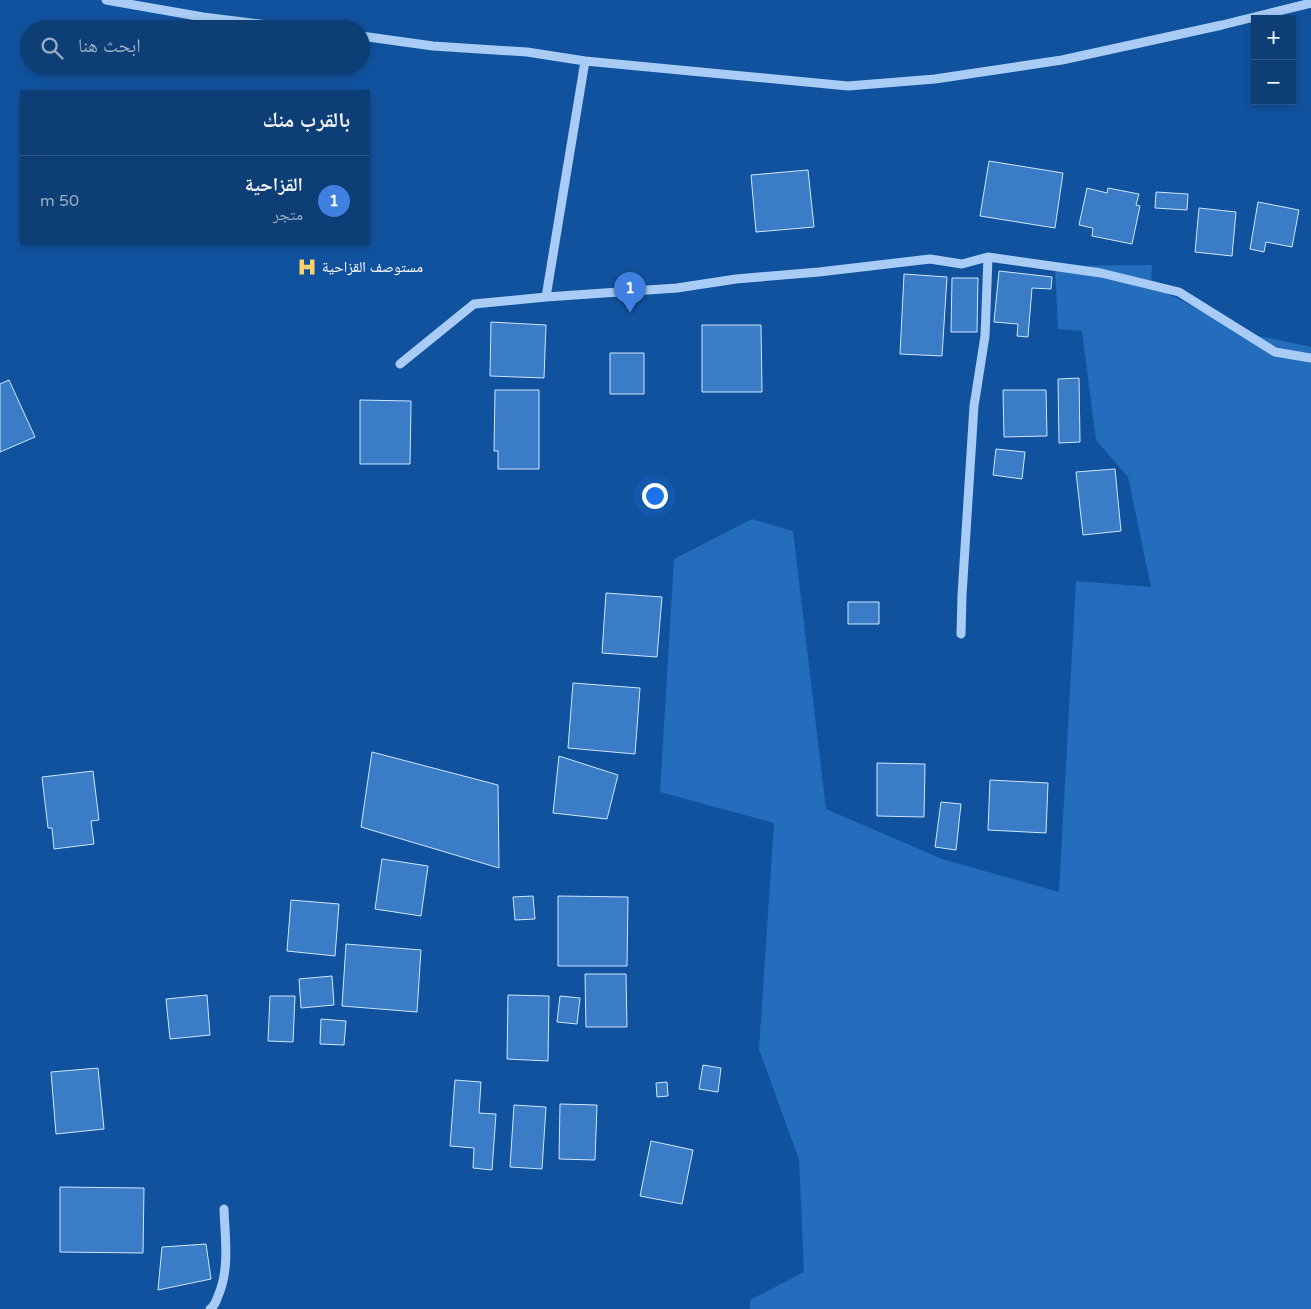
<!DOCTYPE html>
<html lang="ar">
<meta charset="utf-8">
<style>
body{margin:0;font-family:"Varela Round","Noto Naskh Arabic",sans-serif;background:#1b497e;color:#f1f3f6;direction:rtl}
.controls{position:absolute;right:15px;top:15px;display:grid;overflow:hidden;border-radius:0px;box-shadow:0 2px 8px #0003}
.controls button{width:45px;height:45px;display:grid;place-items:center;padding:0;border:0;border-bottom:1px solid #2d5788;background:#0d3e76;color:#f1f3f6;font:25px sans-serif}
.you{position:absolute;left:654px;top:495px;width:18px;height:18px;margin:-12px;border:4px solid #fff;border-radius:50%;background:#1a73e8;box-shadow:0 0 0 8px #1a73e833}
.badge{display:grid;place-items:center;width:32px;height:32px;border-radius:50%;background:#ffd16b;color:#fff;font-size:16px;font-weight:700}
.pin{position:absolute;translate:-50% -41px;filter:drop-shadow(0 1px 2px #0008)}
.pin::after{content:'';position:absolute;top:26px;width:18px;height:15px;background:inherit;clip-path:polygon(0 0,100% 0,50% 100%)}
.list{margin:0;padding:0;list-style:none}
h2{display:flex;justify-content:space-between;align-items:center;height:65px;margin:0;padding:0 20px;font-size:21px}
h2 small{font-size:16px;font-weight:400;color:#9aaec5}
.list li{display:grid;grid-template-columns:32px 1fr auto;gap:15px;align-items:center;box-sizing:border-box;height:90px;padding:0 20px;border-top:1px solid #2d5788}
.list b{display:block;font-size:19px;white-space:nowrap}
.list p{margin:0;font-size:16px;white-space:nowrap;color:#9aaec5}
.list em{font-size:16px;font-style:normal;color:#9aaec5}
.icon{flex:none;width:28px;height:28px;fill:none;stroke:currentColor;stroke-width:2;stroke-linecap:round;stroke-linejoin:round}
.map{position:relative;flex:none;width:1311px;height:1309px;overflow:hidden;direction:ltr}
.search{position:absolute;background:#0d3e76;box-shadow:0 2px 8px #0003;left:20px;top:20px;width:350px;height:55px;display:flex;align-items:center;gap:12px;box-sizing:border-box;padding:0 18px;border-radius:28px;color:#9aaec5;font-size:19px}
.panel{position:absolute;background:#0d3e76;box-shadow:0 2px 8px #0003;left:20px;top:90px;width:350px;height:155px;border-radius:0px;direction:rtl}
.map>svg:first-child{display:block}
.green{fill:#246dbc}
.building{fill:#3a7cc5;stroke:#d0e6fe}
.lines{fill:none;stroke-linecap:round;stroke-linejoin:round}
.minor{stroke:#a8ccf5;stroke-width:9}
.labels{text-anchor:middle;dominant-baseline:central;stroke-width:5;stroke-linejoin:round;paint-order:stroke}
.poi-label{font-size:15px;fill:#fff;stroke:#11529e;text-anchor:start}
</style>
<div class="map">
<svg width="1311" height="1309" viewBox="0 0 1311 1309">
<rect width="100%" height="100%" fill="#11529e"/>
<!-- green -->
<path class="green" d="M1152 265 1151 285 1245 333 1311 347V1309H750V1300L804 1272 799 1160 759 1049 774 823 660 792 674 559 752 519 793 531 826 809 942 859 1059 892 1076 581 1151 587 1128 477 1096 440 1082 331 1058 329 1055 266Z"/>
<!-- building -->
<path class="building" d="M989 161 1063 173 1055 228 980 216Z
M808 170 814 227 756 232 751 175Z
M1087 188 1107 193 1108 188 1139 194 1136 205 1140 206 1132 244 1092 236 1093 228 1079 225Z
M1156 192 1188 194 1187 210 1155 208Z
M1258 202 1299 210 1292 247 1266 242 1264 252 1250 249Z
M1199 208 1236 212 1232 256 1195 252Z
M999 271 1052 277 1051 289 1032 288 1028 337 1017 336 1018 324 994 322Z
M904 274 947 277 942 356 900 354Z
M952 278H978L977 332H951Z
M491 322 546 325 544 378 490 376Z
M702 325H761L762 392H702Z
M610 353H644V394H610Z
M1079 378 1080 442 1059 443 1058 379Z
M9 380 35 437 0 452V384Z
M495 390H539V469H498V451H494Z
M1003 390H1046L1047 436 1004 437Z
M360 400 411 401 410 464H360Z
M996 449 1025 452 1022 479 993 475Z
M1115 469 1121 531 1083 535 1076 472Z
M606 593 662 597 657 657 602 653Z
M848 602H879V624H848Z
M573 683 640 688 635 754 568 748Z
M372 752 498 785 499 868 361 827Z
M559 756 618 775 607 819 553 813Z
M877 763 925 764 924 817 877 816Z
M93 771 99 820 91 821 94 844 54 849 52 828H48L42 777Z
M990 780 1048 783 1046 833 988 830Z
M941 802 961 804 956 850 935 847Z
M382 859 428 866 421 916 375 909Z
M533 896 535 919 515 920 513 897Z
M558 896 628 897 627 966H558Z
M291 900 339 904 335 956 287 951Z
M346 944 421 950 417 1012 342 1006Z
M585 974H626L627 1027H586Z
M332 976 334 1005 301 1008 299 979Z
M207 995 210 1035 170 1039 166 999Z
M508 995 549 996 548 1061 507 1059Z
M270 996H295L293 1042 268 1041Z
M560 996 580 998 577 1024 557 1022Z
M321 1019 346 1021 344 1045 320 1044Z
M703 1065 721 1068 718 1092 699 1089Z
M98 1068 104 1129 56 1134 51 1072Z
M455 1080 481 1082 479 1113 496 1114 492 1170 473 1168 474 1148 450 1146Z
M667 1082 668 1096 657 1097 656 1083Z
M560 1104 597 1105 595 1160 559 1159Z
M514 1105 546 1107 542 1169 510 1167Z
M651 1141 693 1150 682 1204 640 1196Z
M60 1187 144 1188 143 1253 60 1252Z
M206 1244 211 1279 158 1290 162 1247Z"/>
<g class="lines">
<!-- minor -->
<path class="minor" d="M106 0 203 17 302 29
M361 36 433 46 527 52 585 61 848 86 935 79 1062 60 1222 25 1311 3
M546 297 585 61
M400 364 474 304 546 297 677 288 736 279 819 272 930 259 962 264 988 257 1101 273 1179 292 1275 352 1311 358
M961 634 962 595 974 406 985 336 988 257
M210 1309C215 1306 216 1301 218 1296 230 1269 225 1238 224 1209"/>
</g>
<!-- icons -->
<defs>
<g id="hospital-bare" transform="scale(1.5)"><path d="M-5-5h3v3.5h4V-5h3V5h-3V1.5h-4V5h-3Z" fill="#ffd16b" stroke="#11529e" stroke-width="2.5" paint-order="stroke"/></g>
</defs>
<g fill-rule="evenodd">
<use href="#hospital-bare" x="307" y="267"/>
</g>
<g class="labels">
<!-- poi labels -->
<g class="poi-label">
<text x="322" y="267">مستوصف القزاحية</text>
</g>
</g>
</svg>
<div class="controls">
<button>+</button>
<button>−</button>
</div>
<div class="you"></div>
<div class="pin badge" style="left:630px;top:313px;background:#3f7fe0">1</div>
<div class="search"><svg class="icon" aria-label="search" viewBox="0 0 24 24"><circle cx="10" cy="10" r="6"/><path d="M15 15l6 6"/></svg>ابحث هنا</div>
<section class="panel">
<h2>بالقرب منك<small></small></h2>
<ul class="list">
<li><span class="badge" style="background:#3f7fe0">1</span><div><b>القزاحية</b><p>متجر</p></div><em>50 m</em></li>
</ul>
</section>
</div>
